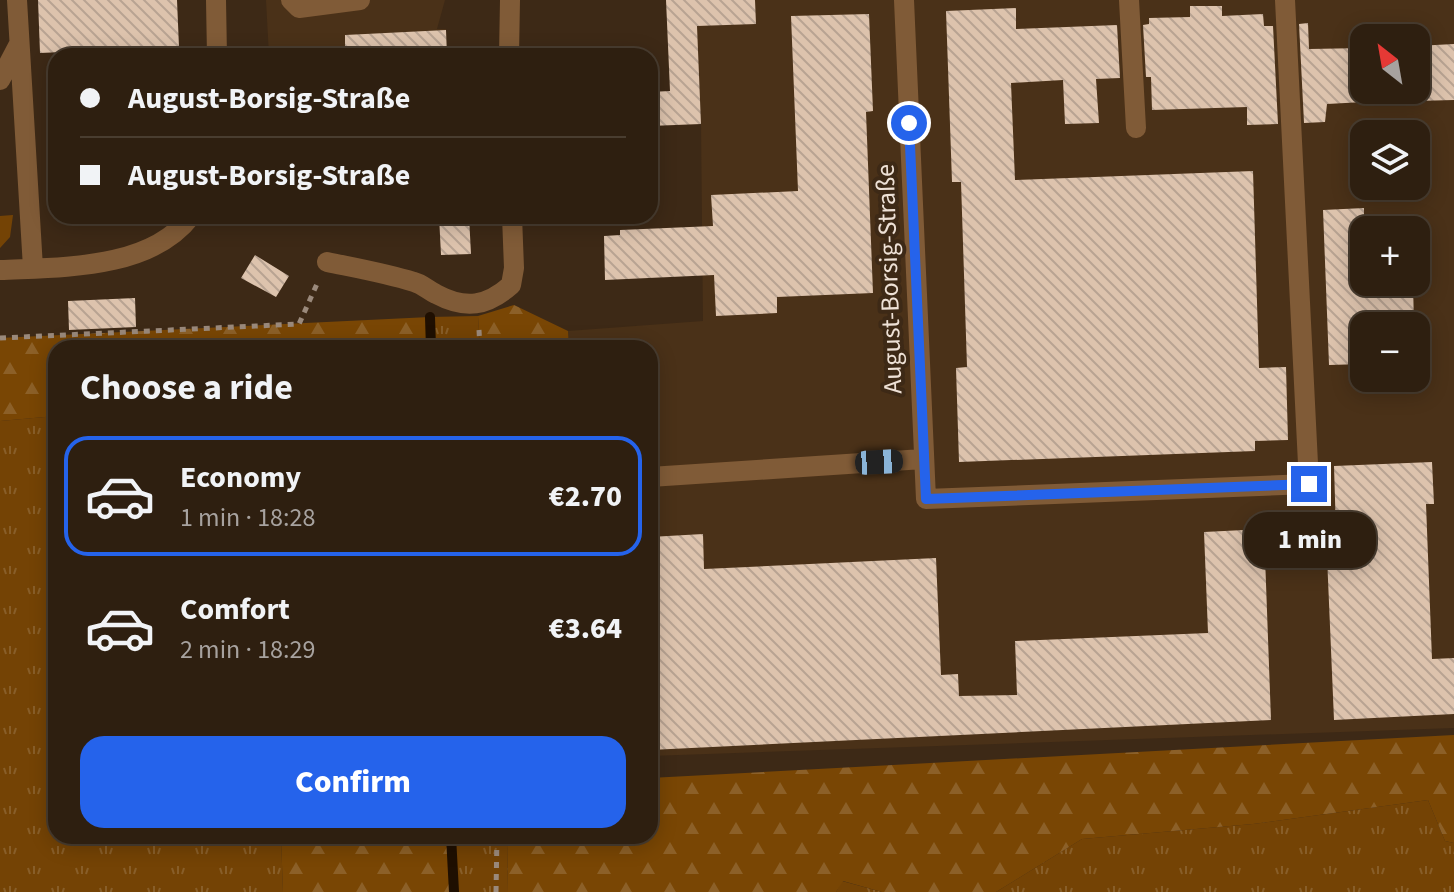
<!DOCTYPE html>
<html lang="en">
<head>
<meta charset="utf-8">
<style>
  :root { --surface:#2e1f10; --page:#3a2c1e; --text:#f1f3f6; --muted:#a7a29f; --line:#493d30; --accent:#2563eb }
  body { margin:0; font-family:"Source Sans 3",sans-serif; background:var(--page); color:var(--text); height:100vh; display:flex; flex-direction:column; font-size:30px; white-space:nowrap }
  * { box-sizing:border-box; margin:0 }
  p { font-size:26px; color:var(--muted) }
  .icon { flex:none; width:44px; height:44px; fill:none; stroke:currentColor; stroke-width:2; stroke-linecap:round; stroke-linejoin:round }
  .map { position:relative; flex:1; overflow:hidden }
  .sheet { position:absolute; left:48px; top:340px; width:610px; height:504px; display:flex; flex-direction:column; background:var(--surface); border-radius:24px; box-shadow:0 4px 20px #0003,0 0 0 2px var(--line) }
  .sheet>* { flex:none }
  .top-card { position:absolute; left:48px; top:48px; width:610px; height:176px; border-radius:24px; box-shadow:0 4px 20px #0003,0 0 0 2px var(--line); display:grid; align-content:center; height:176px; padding:0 32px; background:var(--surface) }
  .needle { width:52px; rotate:329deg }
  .fabs { position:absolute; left:1350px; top:24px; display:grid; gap:16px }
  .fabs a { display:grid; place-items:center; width:80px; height:80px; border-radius:16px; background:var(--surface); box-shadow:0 4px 20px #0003,0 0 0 2px var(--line); font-size:40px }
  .end { position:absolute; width:36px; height:36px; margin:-18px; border:10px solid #2563eb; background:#fff; box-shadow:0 0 0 4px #fff }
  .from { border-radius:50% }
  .bubble { position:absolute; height:56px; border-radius:24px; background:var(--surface); box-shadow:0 4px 20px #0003,0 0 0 2px var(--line); font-size:26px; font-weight:800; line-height:56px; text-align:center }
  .car { position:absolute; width:24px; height:48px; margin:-24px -12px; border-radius:10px; box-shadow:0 0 6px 2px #0007; background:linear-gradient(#222 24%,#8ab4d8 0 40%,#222 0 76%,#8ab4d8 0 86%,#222 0) }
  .top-card b { display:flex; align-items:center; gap:28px; height:76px; font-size:30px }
  .top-card b+b { border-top:2px solid var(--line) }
  .top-card i { width:20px; height:20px; background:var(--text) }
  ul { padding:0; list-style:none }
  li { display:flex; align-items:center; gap:24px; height:120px; margin:0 16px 12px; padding:0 16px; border:4px solid transparent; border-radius:24px }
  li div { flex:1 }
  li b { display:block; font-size:30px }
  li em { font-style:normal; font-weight:800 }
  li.active { border-color:var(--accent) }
  li>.icon { width:72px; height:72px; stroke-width:1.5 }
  h2 { padding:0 32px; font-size:36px; line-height:96px }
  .primary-button { display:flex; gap:16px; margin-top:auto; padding:16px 32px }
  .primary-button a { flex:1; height:92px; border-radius:24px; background:var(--accent); color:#fff; font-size:32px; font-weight:800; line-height:92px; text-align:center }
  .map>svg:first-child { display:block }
</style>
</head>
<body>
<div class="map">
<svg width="1454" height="892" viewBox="0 0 1454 892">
  <defs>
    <pattern id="grass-tufts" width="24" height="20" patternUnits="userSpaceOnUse" patternTransform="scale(2)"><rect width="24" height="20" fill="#744305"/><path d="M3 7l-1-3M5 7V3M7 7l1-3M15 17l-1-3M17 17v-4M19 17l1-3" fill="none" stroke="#885e29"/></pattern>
    <pattern id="forest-firs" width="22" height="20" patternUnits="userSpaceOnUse" patternTransform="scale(2)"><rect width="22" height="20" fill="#794604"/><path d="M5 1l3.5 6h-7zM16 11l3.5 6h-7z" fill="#8c6028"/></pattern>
    <pattern id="building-back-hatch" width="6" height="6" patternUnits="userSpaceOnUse" patternTransform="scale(2)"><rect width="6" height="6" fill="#ddc3ad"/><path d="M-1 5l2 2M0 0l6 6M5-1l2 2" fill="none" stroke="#b8a392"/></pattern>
  </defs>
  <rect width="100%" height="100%" fill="#3d2916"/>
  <!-- built -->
  <path fill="#4a3118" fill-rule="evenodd" d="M266,0h179l-8,29h9l1,27h-178z
    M695,0h759v728l-804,28v-408h-81l-1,-17 135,-10 -2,-197zM1364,38h52v52h-52zM1364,134h52v52h-52zM1364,230h52v52h-52zM1364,326h52v52h-52z"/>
  <!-- grass -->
  <path fill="url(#grass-tufts)" d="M13,215l-3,22 -10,11v-32z
    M478,316l2,32h-49l-1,-31z
    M56,416v420h225l2,56h-283v-471z
    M1428,800l17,41 9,2v49h-458l86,-53 171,-15z
    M451,836h56l1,56h-54z
    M842,881l40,11h-46z"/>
  <!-- forest -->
  <path fill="url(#forest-firs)" d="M514,305l54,26 1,17h-89l-2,-32z
    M430,317l1,31h-375v68l-56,5v-83z
    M1454,735v108l-9,-2 -17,-41 -175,24 -171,15 -86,53h-114l-39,-11 -7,11h-328l-1,-56h143v-58z
    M281,836h167l2,56h-167z"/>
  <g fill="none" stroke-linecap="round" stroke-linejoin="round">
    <!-- stream -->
    <path stroke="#1f0f01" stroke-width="10" d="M430,317l1,31
      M451,836l3,56"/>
  </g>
  <!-- building -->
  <path fill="url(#building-back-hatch)" d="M38,0h139l2,47 -139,6z
    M666,0h89l1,24 -59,2 4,98 -51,2v-34l20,-1z
    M1190,6h32v10l41,-2 1,12h9l5,98 -31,1v-18l-95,3 -1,-33h-5l-3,-52 6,-1v-6l41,-1z
    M1016,8v21l101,-4 3,53 -24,1 3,44 -34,1 -2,-44 -52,3 4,97 238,-9 6,197 27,-1 2,73 -33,1v10l-296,11 -3,-94 11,-1 -6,-185h-9l-6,-171z
    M869,14l4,97 -7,1 7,181 -96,4v16l-61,3 -2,-41 -109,5 -1,-44 16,-1v-5l93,-4 -2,-31 87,-4 -7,-175z
    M1308,23l1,26 55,-1v54l-37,2 -2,18 -21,1 -5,-99z
    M446,30l1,26h-102v-21z
    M1454,44v56l-38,1v-55z
    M1364,208v74h49l1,44h-50v38l-35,1 -6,-155z
    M439,216h30l2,38 -30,1z
    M255,255l34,21 -13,21 -35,-19z
    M135,298l1,29 -67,3 -1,-29z
    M1432,462l2,42h-8l6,155 22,-1v56l-120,6 -8,-187h10l-2,-67z
    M1264,529l7,191 -621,30v-213l53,-3 1,35 232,-11 5,117 17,-1 1,22 58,-1 -2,-54 193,-8 -4,-101z"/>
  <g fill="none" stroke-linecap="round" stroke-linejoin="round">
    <!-- path -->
    <path stroke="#9a897b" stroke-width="5" stroke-dasharray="6 6" stroke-linecap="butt" d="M479,330l1,18
      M0,338l299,-14 18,-40
      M496,892l1,-56"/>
    <!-- minor -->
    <path stroke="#805b37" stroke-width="20" d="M17,0l16,268
      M216,0l1,56
      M291,0l8,8 61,-8
      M904,0l22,499 383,-15 -24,-484
      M1129,0l7,128
      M509,56l1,-56
      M0,80l18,-34
      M327,262c29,6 58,11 87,20 8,2 14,8 22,12 30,16 51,12 75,-9l3,-17 -2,-52
      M0,270c61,-3 150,0 191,-54
      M650,477l273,-18"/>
  </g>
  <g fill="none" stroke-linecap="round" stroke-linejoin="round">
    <!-- route -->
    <path stroke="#2563eb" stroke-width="10" d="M909,123l17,376 383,-15"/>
  </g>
  <g text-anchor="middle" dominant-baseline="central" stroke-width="8" stroke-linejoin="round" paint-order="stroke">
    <!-- street labels -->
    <g font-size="26" fill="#eee1d6" stroke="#3d2916">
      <text transform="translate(889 279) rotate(-92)">August-Borsig-Straße</text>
    </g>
  </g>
</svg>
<div class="fabs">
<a><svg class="needle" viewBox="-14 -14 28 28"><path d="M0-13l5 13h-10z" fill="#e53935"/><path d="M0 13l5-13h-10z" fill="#a7a29f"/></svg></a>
<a><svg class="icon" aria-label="layers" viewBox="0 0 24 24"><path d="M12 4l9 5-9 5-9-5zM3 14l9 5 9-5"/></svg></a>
<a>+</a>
<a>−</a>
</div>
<i class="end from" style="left:909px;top:123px"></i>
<i class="end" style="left:1309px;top:484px"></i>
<div class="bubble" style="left:1244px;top:512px;width:132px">1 min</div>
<i class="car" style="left:879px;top:462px;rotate:87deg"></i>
<div class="top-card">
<b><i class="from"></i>August-Borsig-Straße</b>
<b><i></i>August-Borsig-Straße</b>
</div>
<section class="sheet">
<h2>Choose a ride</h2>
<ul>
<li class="active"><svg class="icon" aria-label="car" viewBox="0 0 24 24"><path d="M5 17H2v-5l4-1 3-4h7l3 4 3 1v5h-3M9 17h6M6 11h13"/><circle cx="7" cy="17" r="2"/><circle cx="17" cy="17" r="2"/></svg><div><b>Economy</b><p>1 min · 18:28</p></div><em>€2.70</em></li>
<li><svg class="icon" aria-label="car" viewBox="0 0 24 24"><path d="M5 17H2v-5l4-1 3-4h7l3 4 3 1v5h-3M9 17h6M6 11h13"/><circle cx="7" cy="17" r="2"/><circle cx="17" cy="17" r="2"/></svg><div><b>Comfort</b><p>2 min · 18:29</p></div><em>€3.64</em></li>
</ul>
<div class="primary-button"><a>Confirm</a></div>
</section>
</div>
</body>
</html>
